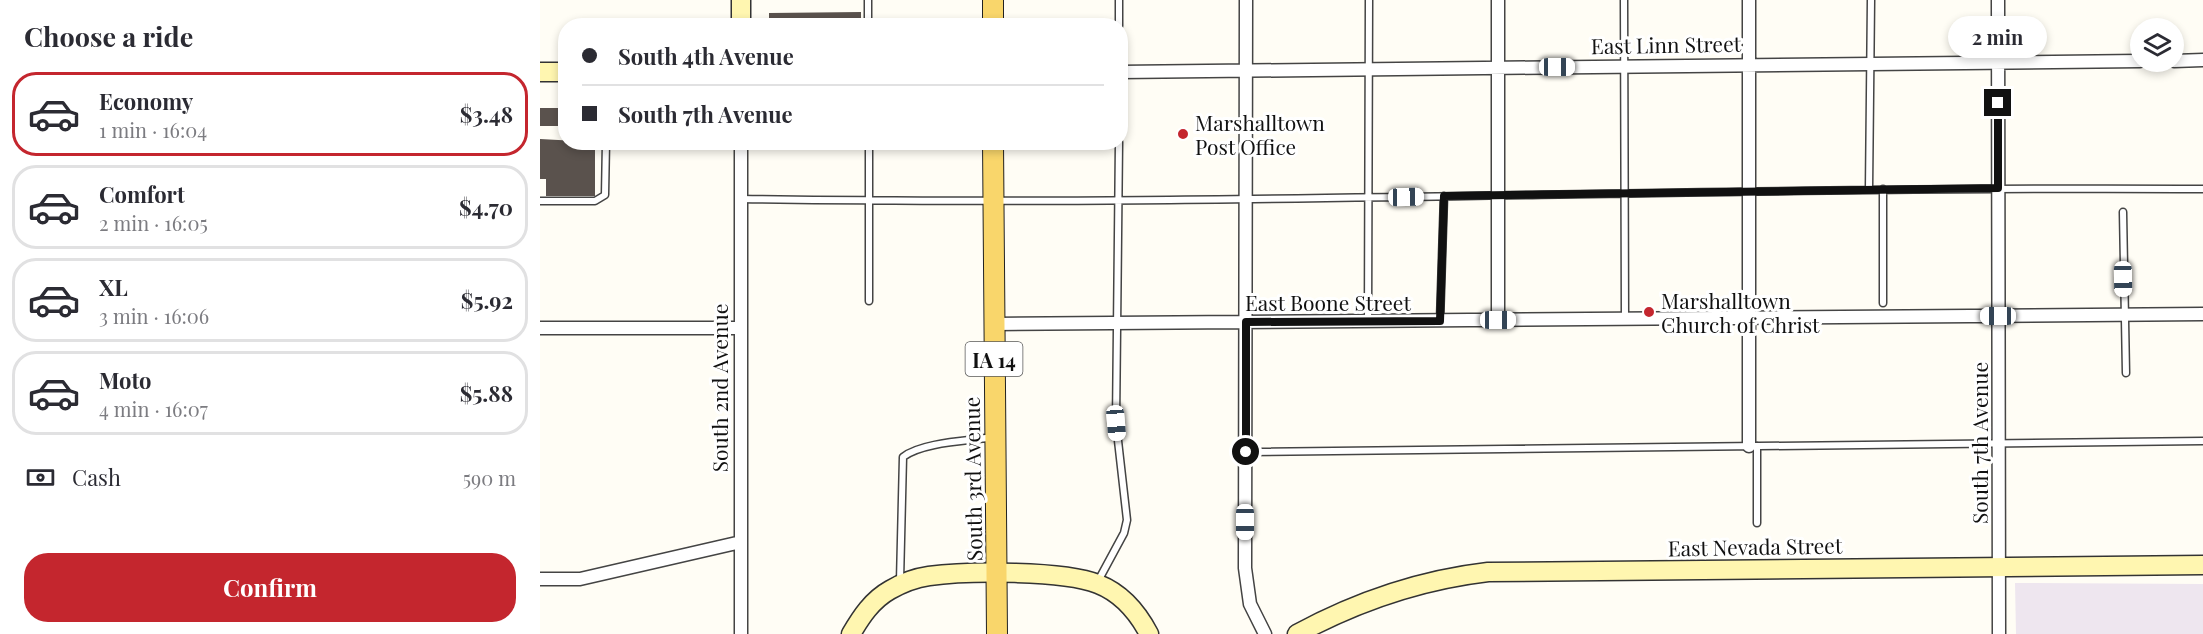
<!DOCTYPE html>
<html lang="en">
<head>
<meta charset="utf-8">
<style>
  :root { --surface:#fff; --page:#f2f2f3; --text:#2b2b33; --muted:#7c7c81; --line:#e1e1e2; --accent:#c4262e }
  body { margin:0; font-family:"Playfair Display",serif; background:var(--page); color:var(--text); height:100vh; display:flex; flex-direction:column; font-size:22px; white-space:nowrap }
  * { box-sizing:border-box; margin:0 }
  p { font-size:20px; color:var(--muted) }
  .icon { flex:none; width:33px; height:33px; fill:none; stroke:currentColor; stroke-width:2; stroke-linecap:round; stroke-linejoin:round }
  .map { position:relative; flex:1; overflow:hidden }
  .panel { display:flex; flex-direction:column; background:var(--surface); width:540px }
  .panel>* { flex:none }
  .guide { position:absolute; left:18px; top:18px; width:570px; height:132px; border-radius:24px; box-shadow:0 3px 9px #0003; display:grid; align-content:center; height:132px; padding:0 24px; background:var(--surface) }
  .controls { position:absolute; left:1590px; top:18px; display:grid; gap:12px }
  .controls a { display:grid; place-items:center; width:54px; height:54px; border-radius:50%; background:var(--surface); box-shadow:0 3px 9px #0003; font-size:30px }
  .end { position:absolute; width:27px; height:27px; margin:-14px; border:8px solid #111; background:#fff; box-shadow:0 0 0 3px #fff }
  .from { border-radius:50% }
  .bubble { position:absolute; height:42px; border-radius:21px; background:var(--surface); box-shadow:0 3px 9px #0003; font-size:20px; font-weight:700; line-height:42px; text-align:center }
  .car { position:absolute; width:18px; height:36px; margin:-18px -9px; border-radius:8px; box-shadow:0 0 4px 2px #0007; background:linear-gradient(#fff 24%,#345 0 40%,#fff 0 76%,#345 0 86%,#fff 0) }
  .guide b { display:flex; align-items:center; gap:21px; height:57px; font-size:22px }
  .guide b+b { border-top:2px solid var(--line) }
  .guide i { width:15px; height:15px; background:var(--text) }
  ul { padding:0; list-style:none }
  li { display:flex; align-items:center; gap:18px; height:84px; margin:0 12px 9px; padding:0 12px; border:3px solid var(--line); border-radius:24px }
  li div { flex:1 }
  li b { display:block; font-size:22px }
  li em { font-style:normal; font-weight:700 }
  li.current { border-color:var(--accent) }
  li>.icon { width:54px; height:54px; stroke-width:1.5 }
  h2 { padding:0 24px; font-size:27px; line-height:72px }
  .pay { display:flex; align-items:center; gap:15px; height:66px; padding:0 24px; font-size:22px }
  .pay p { margin-inline-start:auto }
  .button { display:flex; gap:12px; margin-top:auto; padding:12px 24px }
  .button a { flex:1; height:69px; border-radius:24px; background:var(--accent); color:#fff; font-size:24px; font-weight:700; line-height:69px; text-align:center }
  main { display:flex; flex:1; min-height:0 }
  .map>svg:first-child { display:block }
</style>
</head>
<body>
<main>
<section class="panel">
<h2>Choose a ride</h2>
<ul>
<li class="current"><svg class="icon" aria-label="car" viewBox="0 0 24 24"><path d="M5 17H2v-5l4-1 3-4h7l3 4 3 1v5h-3M9 17h6M6 11h13"/><circle cx="7" cy="17" r="2"/><circle cx="17" cy="17" r="2"/></svg><div><b>Economy</b><p>1 min · 16:04</p></div><em>$3.48</em></li>
<li><svg class="icon" aria-label="car" viewBox="0 0 24 24"><path d="M5 17H2v-5l4-1 3-4h7l3 4 3 1v5h-3M9 17h6M6 11h13"/><circle cx="7" cy="17" r="2"/><circle cx="17" cy="17" r="2"/></svg><div><b>Comfort</b><p>2 min · 16:05</p></div><em>$4.70</em></li>
<li><svg class="icon" aria-label="car" viewBox="0 0 24 24"><path d="M5 17H2v-5l4-1 3-4h7l3 4 3 1v5h-3M9 17h6M6 11h13"/><circle cx="7" cy="17" r="2"/><circle cx="17" cy="17" r="2"/></svg><div><b>XL</b><p>3 min · 16:06</p></div><em>$5.92</em></li>
<li><svg class="icon" aria-label="car" viewBox="0 0 24 24"><path d="M5 17H2v-5l4-1 3-4h7l3 4 3 1v5h-3M9 17h6M6 11h13"/><circle cx="7" cy="17" r="2"/><circle cx="17" cy="17" r="2"/></svg><div><b>Moto</b><p>4 min · 16:07</p></div><em>$5.88</em></li>
</ul>
<div class="pay"><svg class="icon" aria-label="cash" viewBox="0 0 24 24"><path d="M3 7h18v10H3z"/><circle cx="12" cy="12" r="2"/></svg>Cash<p>590 m</p></div>
<div class="button"><a>Confirm</a></div>
</section>
<div class="map">
<svg width="1663" height="634" viewBox="0 0 1663 634">
  <rect width="100%" height="100%" fill="#fffdf5"/>
  <!-- industrial -->
  <path fill="#eee6ef" d="M1475,583l188,1v50h-187z"/>
  <!-- building -->
  <path fill="#5a524d" d="M321,12v14h-92v-13z
    M0,108h21v18h-21z
    M0,139l55,3v54h-49v-17h-6z"/>
  <g fill="none" stroke-linecap="round" stroke-linejoin="round">
    <!-- lane casing -->
    <g stroke="#444" stroke-width="9">
      <path id="lane" d="M328,0v26
        M1084,0l1,319
        M579,26v-26
        M1329,189l2,-189
        M1343,189v114
        M201,199c487,8 975,-13 1462,-10
        M0,201h55l10,-6 1,-53
        M1583,212l3,161
        M329,301v-159
        M828,320l1,-320
        M900,321l4,-125
        M1217,446v77
        M706,452l957,-11
        M360,581l3,-124c19,-15 66,-16 91,-20
        M557,583l27,-50 3,-13 -11,-97 3,-281"/>
    </g>
    <!-- street casing -->
    <g stroke="#444" stroke-width="15">
      <path id="street" d="M706,0l-1,568 5,36 15,30
        M958,0v320
        M1458,0l1,634
        M1634,61l29,-1
        M580,72l1020,-11
        M201,142v492
        M454,324l1209,-10
        M0,328h201
        M1209,446v-446
        M0,579h40l161,-37"/>
    </g>
    <!-- secondary casing -->
    <g stroke="#333" stroke-width="21">
      <path id="secondary" d="M201,0v26
        M0,72h26
        M311,634c10,-17 21,-34 39,-44 12,-7 25,-12 39,-14 37,-5 135,-6 169,8 23,9 40,29 51,50
        M757,634c61,-33 122,-54 191,-62l715,-7"/>
    </g>
    <!-- primary casing -->
    <g stroke="#222" stroke-width="22">
      <path id="primary" d="M453,0v26
        M453,142l4,492"/>
    </g>
    <!-- lane -->
    <use href="#lane" stroke="#fff" stroke-width="6"/>
    <!-- street -->
    <use href="#street" stroke="#fff" stroke-width="12"/>
    <!-- secondary -->
    <use href="#secondary" stroke="#fff6b0" stroke-width="18"/>
    <!-- primary -->
    <use href="#primary" stroke="#f9d66b" stroke-width="20"/>
  </g>
  <g fill="none" stroke-linecap="round" stroke-linejoin="round">
    <!-- route -->
    <path stroke="#111" stroke-width="8" d="M706,452v-130l194,-1 4,-125 554,-8v-85"/>
  </g>
  <!-- markers -->
  <g fill="#c4262e" stroke="#fff" stroke-width="2">
    <circle cx="643" cy="134" r="6"/>
    <circle cx="1109" cy="312" r="6"/>
  </g>
  <g text-anchor="middle" dominant-baseline="central" stroke-width="6" stroke-linejoin="round" paint-order="stroke">
    <!-- shield labels -->
    <rect fill="#fff" stroke="#585858" stroke-width="1.5" x="425.5" y="342" width="57" height="34" rx="4.5"/>
    <g font-size="20" font-weight="bold" fill="#111">
      <text x="454" y="359">IA 14</text>
    </g>
    <!-- street labels -->
    <g font-size="21" fill="#111" stroke="#fff">
      <text transform="translate(1126 44) rotate(-1)">East Linn Street</text>
      <text x="788" y="302">East Boone Street</text>
      <text transform="translate(179 388) rotate(-90)">South 2nd Avenue</text>
      <text transform="translate(1439 443) rotate(-90)">South 7th Avenue</text>
      <text transform="translate(432 479) rotate(-91)">South 3rd Avenue</text>
      <text transform="translate(1215 546) rotate(-1)">East Nevada Street</text>
    </g>
    <!-- poi labels -->
    <g font-size="21" fill="#111" stroke="#fff" text-anchor="start">
      <text x="655" y="122">Marshalltown<tspan x="655" dy="24">Post Office</tspan></text>
      <text x="1121" y="300">Marshalltown<tspan x="1121" dy="24">Church of Christ</tspan></text>
    </g>
  </g>
</svg>
<div class="controls">
<a><svg class="icon" aria-label="layers" viewBox="0 0 24 24"><path d="M12 4l9 5-9 5-9-5zM3 14l9 5 9-5"/></svg></a>
</div>
<i class="end from" style="left:706px;top:452px"></i>
<i class="end" style="left:1458px;top:103px"></i>
<div class="bubble" style="left:1408px;top:16px;width:99px">2 min</div>
<i class="car" style="left:1017px;top:67px;rotate:90deg"></i>
<i class="car" style="left:866px;top:197px;rotate:89deg"></i>
<i class="car" style="left:1583px;top:279px;rotate:179deg"></i>
<i class="car" style="left:1458px;top:316px;rotate:270deg"></i>
<i class="car" style="left:958px;top:320px;rotate:90deg"></i>
<i class="car" style="left:576px;top:423px;rotate:175deg"></i>
<i class="car" style="left:705px;top:522px;rotate:180deg"></i>
<div class="guide">
<b><i class="from"></i>South 4th Avenue</b>
<b><i></i>South 7th Avenue</b>
</div>
</div>
</main>
</body>
</html>
